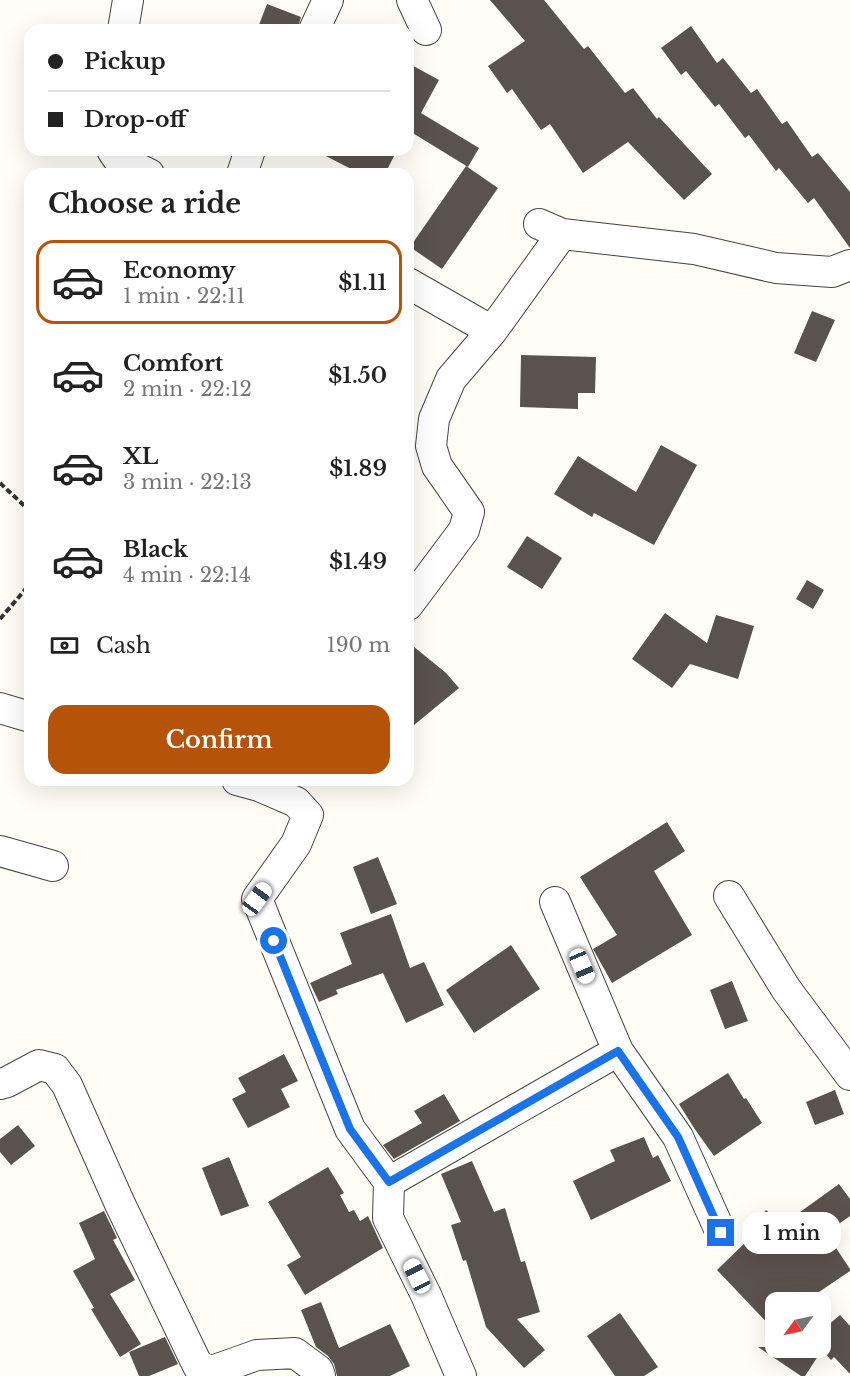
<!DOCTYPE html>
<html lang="en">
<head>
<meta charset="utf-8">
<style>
  :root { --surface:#fff; --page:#f2f2f2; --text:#222; --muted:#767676; --line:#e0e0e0; --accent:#b45309 }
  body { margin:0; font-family:"Libre Baskerville",serif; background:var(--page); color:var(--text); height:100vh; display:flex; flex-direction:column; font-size:22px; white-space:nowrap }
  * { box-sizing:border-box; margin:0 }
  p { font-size:20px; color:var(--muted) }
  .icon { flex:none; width:33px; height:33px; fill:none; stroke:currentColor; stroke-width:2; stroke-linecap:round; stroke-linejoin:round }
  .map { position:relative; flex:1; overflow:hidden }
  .drawer { position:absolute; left:24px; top:168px; width:390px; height:618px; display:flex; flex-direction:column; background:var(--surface); border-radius:18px; box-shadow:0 6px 24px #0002 }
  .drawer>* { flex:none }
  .guide { position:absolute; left:24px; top:24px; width:390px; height:132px; border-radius:18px; box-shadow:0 6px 24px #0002; display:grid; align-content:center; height:132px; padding:0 24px; background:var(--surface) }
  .needle { width:39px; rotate:237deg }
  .controls { position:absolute; left:765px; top:1292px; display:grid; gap:12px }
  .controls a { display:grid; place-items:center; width:66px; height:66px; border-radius:12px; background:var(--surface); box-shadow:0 6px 24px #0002; font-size:30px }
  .end { position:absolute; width:27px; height:27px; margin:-14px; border:8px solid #1a73e8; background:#fff; box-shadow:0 0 0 3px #fff }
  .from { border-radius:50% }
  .bubble { position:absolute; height:42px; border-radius:18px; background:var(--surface); box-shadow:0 6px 24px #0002; font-size:20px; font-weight:600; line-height:42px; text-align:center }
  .car { position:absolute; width:18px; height:36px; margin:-18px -9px; border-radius:8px; box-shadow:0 0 4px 2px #0007; background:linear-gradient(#fff 24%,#345 0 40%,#fff 0 76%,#345 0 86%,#fff 0) }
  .guide b { display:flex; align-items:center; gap:21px; height:57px; font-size:22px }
  .guide b+b { border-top:2px solid var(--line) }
  .guide i { width:15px; height:15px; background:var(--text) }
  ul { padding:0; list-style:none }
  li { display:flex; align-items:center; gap:18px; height:84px; margin:0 12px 9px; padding:0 12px; border:3px solid transparent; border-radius:18px }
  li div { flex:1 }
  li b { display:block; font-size:22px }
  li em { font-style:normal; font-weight:600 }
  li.current { border-color:var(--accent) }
  li>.icon { width:54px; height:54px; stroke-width:1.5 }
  h2 { padding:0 24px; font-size:27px; line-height:72px }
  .pay { display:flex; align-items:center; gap:15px; height:66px; padding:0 24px; font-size:22px }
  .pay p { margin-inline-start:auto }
  .button { display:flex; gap:12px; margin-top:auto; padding:12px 24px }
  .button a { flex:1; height:69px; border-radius:18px; background:var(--accent); color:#fff; font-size:24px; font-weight:600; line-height:69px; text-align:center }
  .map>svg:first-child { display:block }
</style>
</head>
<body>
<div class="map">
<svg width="850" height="1376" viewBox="0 0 850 1376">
  <rect width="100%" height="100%" fill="#fffdf5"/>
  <!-- building -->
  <path fill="#5a524d" d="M490,0h54l40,49 4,-3 37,47 8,-5 24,31 2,-2 53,57 -28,26 -56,-58 -45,31 -33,-49 -9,6 -29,-41 -5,4 -19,-27 37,-25z
    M267,4l34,13 -4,13h-40z
    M691,26l26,37 6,-5 28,35 6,-4 25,35 5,-3 25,36 6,-4 32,39v56l-36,-50 -6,5 -29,-35 -3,3 -27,-36 -4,3 -26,-34 -4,3 -29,-36 -5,4 -20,-27z
    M408,63l31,17 -18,33 58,35 -11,19 -57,-35 -3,6z
    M314,150h83l-12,24h-24z
    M466,166l32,22 -56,81 -32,-22z
    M812,311l23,9 -19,42 -22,-9z
    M521,355l75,2 -1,36h-17v16l-58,-2z
    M661,445l36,20 -43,80 -60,-32 -2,4 -38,-23 24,-38 58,36z
    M527,536l35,22 -20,31 -35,-22z
    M807,580l17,10 -11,19 -17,-10z
    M665,613l42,30 9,-28 38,11 -16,53 -48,-15 -18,24 -40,-29z
    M408,642l38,31 13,15 -51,42z
    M667,822l18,29 -31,20 38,64 -80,48 -19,-34 24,-14 -37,-58z
    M378,857l19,47 -26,10 -18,-47z
    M391,914l19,54 14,-6 20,43 -38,18 -23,-50 -47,17 2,4 -19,8 -9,-19 42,-19 -12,-31z
    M511,945l29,44 -66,44 -28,-43z
    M732,981l16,40 -23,8 -15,-39z
    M284,1054l14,27 -17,8 9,18 -42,21 -16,-29 14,-7 -8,-14z
    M728,1073l16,26 2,-1 16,25 -48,33 -20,-28 -15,-24z
    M835,1090l9,24 -29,11 -9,-23z
    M444,1094l16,27 -66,38 -11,-14 39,-22 -8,-12z
    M18,1125l17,21 -24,19 -11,-13v-13z
    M644,1137l9,21 5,-3 13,26 -80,39 -18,-39 42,-20 -5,-11z
    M229,1157l20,49 -28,10 -19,-48z
    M472,1161l22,51 11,-4 16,54 4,-1 15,51 -23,7 28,31 -21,18 -38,-41 -20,-67 -3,1 -12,-36 10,-3 -20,-48z
    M328,1167l16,26 -4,2 9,17 5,-2 6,11 8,-5 15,32 -78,47 -18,-30 14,-8 -33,-55z
    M839,1184l11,15v17l-24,17 24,36v2l-31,21 9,10h-52v30l-59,-62 33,-32 -5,-5 21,-23 16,15z
    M104,1211l13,27 -4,2 22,40 -25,14 31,50 -21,13 -29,-48 3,-1 -21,-37 22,-12 -16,-36z
    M321,1302l18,46 51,-24 20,42 -20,10h-53l-3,-12 -6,-8 -12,-9 -15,-37z
    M620,1313l38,54 -14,9h-29l-28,-40z
    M840,1315l10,11v48l-16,-17 -3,3 -9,-10 -17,26h-4l-43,-29h62v-15z
    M165,1337l13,27 -29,12h-10l-10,-24z"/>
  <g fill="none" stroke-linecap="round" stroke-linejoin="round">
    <!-- street casing -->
    <g stroke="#444" stroke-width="32">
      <path id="street" d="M412,0l14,30
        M123,30l5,-30
        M314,30l14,-30
        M112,150l6,9 31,15
        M242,174l8,-24
        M539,224l23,10 132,15 82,19 56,4 18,-7
        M408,283l84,48
        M408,605l56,-75 5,-18 -32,-46 -6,-20 3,-27 17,-40 41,-48 70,-97
        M0,708l30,9
        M237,780l22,6 37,16 12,13 -12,29 -39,55 93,230 39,53 -1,36 38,77 35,81
        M0,851l53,15
        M729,896l57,93 64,86
        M618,1051l60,86 43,96
        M0,1084l7,-2 32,-17 16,4 12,16 53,119 78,162 14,5 45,-16 38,-2 23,17 2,6
        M389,1182l229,-131 -63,-149"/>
    </g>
    <!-- path -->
    <path stroke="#333" stroke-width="4" stroke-dasharray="6 3" stroke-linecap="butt" d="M0,483l30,28
      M0,619l30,-35"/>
    <!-- street -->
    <use href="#street" stroke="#fff" stroke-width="30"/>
  </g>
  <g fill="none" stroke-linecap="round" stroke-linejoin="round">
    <!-- route -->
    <path stroke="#1a73e8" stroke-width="8" d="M274,941l76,188 39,53 229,-131 60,86 43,96"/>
  </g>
</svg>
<div class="controls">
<a><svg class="needle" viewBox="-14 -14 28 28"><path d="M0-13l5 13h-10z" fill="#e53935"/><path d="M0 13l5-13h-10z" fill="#767676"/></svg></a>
</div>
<i class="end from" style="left:274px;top:941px"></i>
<i class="end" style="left:721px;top:1233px"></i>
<div class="bubble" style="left:742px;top:1212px;width:99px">1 min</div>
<i class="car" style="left:257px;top:899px;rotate:36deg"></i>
<i class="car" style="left:582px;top:966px;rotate:157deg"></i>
<i class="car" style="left:417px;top:1276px;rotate:333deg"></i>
<div class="guide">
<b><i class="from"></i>Pickup</b>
<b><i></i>Drop-off</b>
</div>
<section class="drawer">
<h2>Choose a ride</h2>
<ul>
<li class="current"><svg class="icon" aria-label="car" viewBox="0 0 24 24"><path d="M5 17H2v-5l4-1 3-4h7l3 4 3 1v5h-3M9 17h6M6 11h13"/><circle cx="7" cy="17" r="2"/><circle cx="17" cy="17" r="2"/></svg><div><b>Economy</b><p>1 min · 22:11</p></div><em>$1.11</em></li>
<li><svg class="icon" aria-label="car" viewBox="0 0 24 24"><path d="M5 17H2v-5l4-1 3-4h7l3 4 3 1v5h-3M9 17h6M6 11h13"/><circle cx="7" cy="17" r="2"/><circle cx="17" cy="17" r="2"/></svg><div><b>Comfort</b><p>2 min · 22:12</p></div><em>$1.50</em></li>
<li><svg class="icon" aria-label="car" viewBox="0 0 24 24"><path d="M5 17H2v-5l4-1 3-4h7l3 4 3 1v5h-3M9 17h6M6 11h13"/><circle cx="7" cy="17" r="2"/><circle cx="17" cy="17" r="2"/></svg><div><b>XL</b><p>3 min · 22:13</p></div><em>$1.89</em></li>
<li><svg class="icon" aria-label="car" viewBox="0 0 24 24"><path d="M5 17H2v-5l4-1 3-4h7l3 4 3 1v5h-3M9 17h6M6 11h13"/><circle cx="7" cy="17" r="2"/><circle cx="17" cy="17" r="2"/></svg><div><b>Black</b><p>4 min · 22:14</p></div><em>$1.49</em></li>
</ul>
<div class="pay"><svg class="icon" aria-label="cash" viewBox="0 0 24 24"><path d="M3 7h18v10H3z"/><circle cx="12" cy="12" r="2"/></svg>Cash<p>190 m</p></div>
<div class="button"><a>Confirm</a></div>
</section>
</div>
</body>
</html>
